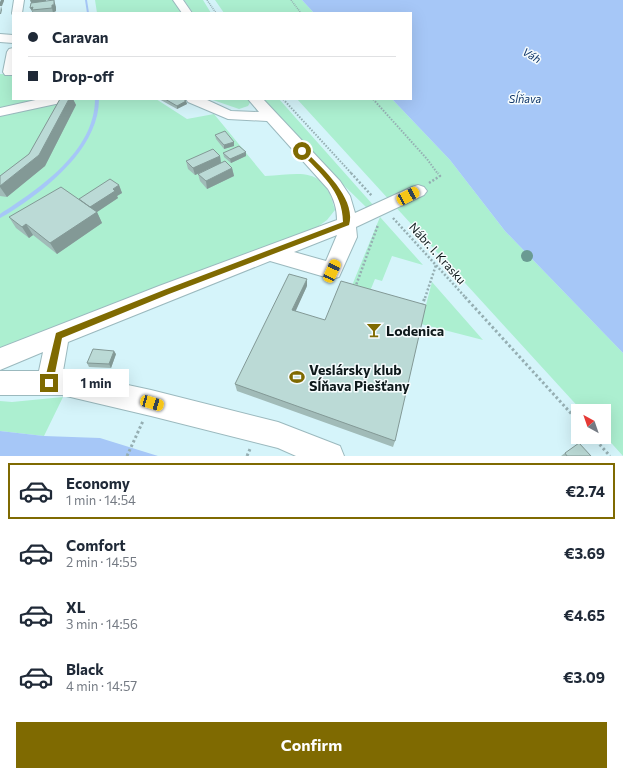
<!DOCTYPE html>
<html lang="en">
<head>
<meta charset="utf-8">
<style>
  :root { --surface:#fff; --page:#f6f6f7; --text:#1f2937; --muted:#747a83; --line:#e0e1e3; --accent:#7f6a01 }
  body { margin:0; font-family:Commissioner,sans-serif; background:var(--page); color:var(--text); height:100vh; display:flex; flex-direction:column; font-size:15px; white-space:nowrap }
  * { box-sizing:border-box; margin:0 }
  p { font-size:13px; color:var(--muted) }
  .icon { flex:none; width:22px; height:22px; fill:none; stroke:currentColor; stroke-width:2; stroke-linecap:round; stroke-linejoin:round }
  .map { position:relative; height:456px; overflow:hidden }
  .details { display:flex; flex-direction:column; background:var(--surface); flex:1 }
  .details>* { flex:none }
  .guide { position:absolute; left:12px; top:12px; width:400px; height:88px; border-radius:0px; box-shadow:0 4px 16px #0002; display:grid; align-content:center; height:88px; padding:0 16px; background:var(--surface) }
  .needle { width:26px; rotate:320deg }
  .buttons { position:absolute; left:571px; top:404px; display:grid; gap:8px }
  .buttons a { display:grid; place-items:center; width:40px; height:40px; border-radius:0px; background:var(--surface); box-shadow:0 4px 16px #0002; font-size:20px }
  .end { position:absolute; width:18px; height:18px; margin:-9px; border:5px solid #7f6a01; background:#fff; box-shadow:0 0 0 2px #fff }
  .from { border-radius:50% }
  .bubble { position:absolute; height:28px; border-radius:0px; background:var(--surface); box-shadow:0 4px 16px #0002; font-size:13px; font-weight:700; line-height:28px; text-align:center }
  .car { position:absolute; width:12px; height:24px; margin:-12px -6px; border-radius:5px; box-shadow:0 0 3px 1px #0007; background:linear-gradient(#f5c518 24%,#345 0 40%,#f5c518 0 76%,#345 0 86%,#f5c518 0) }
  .guide b { display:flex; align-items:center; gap:14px; height:38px; font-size:15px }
  .guide b+b { border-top:1px solid var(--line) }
  .guide i { width:10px; height:10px; background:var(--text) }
  ul { padding:7px 0 0; list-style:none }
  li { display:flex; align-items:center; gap:12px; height:56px; margin:0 8px 6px; padding:0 8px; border:2px solid transparent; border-radius:0px }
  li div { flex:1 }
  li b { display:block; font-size:15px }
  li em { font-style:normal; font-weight:700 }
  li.current { border-color:var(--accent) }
  li>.icon { width:36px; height:36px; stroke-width:1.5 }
  .cta { display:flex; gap:8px; margin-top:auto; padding:8px 16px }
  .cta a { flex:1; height:46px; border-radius:0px; background:var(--accent); color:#fff; font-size:16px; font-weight:700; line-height:46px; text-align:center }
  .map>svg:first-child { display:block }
</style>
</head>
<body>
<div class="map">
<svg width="623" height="456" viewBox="0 0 623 456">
  <rect width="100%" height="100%" fill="#d5f4fa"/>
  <!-- green -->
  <path fill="#acefd0" d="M95,0h79l9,13h-86z
    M184,0h19l8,13h-18z
    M215,0h87l12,13h-90z
    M13,72v27h143l31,20 27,-5 51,62c37,-2 59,-11 70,34l-8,10 -11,8 -316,123v-277h12z
    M210,99h40l1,2 -3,5 -9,3z
    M262,99h17l95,107 -6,3 -53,-52z
    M297,99h95l58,61 55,71 118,122v103l-19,-21v-24h-22z
    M380,217l43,48 -31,-9 -10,25 -7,-2 -7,17 -17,-8z
    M432,282l51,58 -62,-16z
    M63,397l-19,39 -44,-5v-30l12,1z"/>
  <!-- water -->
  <path fill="#a6c7f7" d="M302,0h321v353l-118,-122 -55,-71 -58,-61h19v-86h-97z
    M0,431l44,5 56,2 58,18h-158z"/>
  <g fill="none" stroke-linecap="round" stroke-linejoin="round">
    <!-- stream -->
    <path fill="#a6c7f7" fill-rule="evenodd" d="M85,0h2l2,13h-2z
      M95,99h4c0,44 -42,81 -75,104 -8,5 -16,11 -24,15v-4c39,-25 95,-63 95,-115z"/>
    <!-- minor casing -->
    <g stroke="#9bb9be" stroke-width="2">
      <path id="minor" d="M14,0h10l-2,13h-9v2l-1,-2z
        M173,0h10l9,13h-10z
        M0,34l13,1v8l-13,-1z
        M13,48v27h-8l-2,-3 4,-20 2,-3z
        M40,99h27l-2,3 -65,14v-8z
        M186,99h19l26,12 28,1 -11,-13h15l77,82 10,15 5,17 57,-26 6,-2 6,2 3,4 -3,4 -68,32 1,10 -18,40 -7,2 -62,-18 -202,81 -5,29 88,19 127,32 62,24 4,10h-48l-18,-8 -127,-32 -89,-21h-62v-24h39l4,-19 -43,18v-22l159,-62 178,-66c0,-11 -3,-21 -9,-31l-61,-68 -39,-2 -40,-17zM337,235l-11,26 -32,-9z"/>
    </g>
    <!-- path-far3 -->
    <path stroke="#95aeb2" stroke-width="1.5" stroke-dasharray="1 1" stroke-linecap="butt" d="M207,0l9,13
      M291,0l10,13"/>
    <!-- path-far2 -->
    <path stroke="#95aeb2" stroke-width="2" stroke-dasharray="1.5 1.5" stroke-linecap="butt" d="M283,99l69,75
      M373,99l54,60 11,15"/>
    <!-- path-far1 -->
    <path stroke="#95aeb2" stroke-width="2.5" stroke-dasharray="2 2" stroke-linecap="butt" d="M351,173l21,23
      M429,183l11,-7 -2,-3
      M393,218l73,80
      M355,288l23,-63
      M425,298l11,-33"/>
    <!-- path -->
    <path stroke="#95aeb2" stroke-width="3" stroke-dasharray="2.5 2.5" stroke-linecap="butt" d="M465,297l113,124
      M422,306l3,-9
      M593,437l17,19
      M127,456l16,-35
      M247,456l3,-7"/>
    <!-- minor -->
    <use href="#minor" fill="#fff" fill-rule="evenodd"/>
  </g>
  <!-- trees -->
  <circle fill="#6a9b92" cx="527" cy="256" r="6"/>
  <!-- wall -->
  <path fill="#a1bbb8" d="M30,0h16v1l10,6v4l-2,1v1h-21l-2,-10z
    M60,99h13l3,6 -31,61 -38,31 -7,-1v-20l29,-22z
    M159,99h24l3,2 1,3 -10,5z
    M215,135l19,7v4l-10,3 -8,-10z
    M223,153l23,3 -15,7 -7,-6z
    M220,156l1,7 11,5 2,8 -27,13 -7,-8 -2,-7 -3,1 -7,-6 -2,-8z
    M119,185l3,8 -5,3 1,2 -21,14 5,11 -45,31 -24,-19 -4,3 -13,-10 -7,-11 70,-18z
    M307,286l-12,25 100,130 -2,6 -156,-56 -2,-7z
    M116,354l-5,14 -22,-1 -2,-4z
    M565,453l26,3h-30z"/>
  <!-- shaded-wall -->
  <path fill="#839996" d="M1,0h3v1l-2,5h-2v-4z
    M30,0h16v2l-14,2z
    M54,0l2,7v4l-2,1v1h-1l-1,-5v-3z
    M1,6l1,4 -1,4h-1z
    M33,7l-1,3 2,3h-1l-3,-5z
    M69,99h4l3,6 -31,61 -38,31 -7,-10v-1l39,-31z
    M186,101l1,3 -10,5v-3z
    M234,142v4l-10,3v-4z
    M246,152v4l-15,7 -1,-4z
    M220,156l1,7 -26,12 -2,-7z
    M232,168l2,8 -27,13 -1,-8z
    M119,185l3,8 -5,3 1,2 -21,14 5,11 -45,31 -7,-11 40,-36z
    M26,224l7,11 -4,3 -7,-11z
    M307,279v7l-14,31 -1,-7z
    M114,351l2,3 -5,14 -2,-4z"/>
  <!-- building -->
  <path fill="#bbdad6" stroke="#839996" d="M54,0v5h-2v3l-20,2 1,-3 -3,1 1,-5z
    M60,99h9l-30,56 -39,31v-10l29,-22z
    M165,99h18l3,2 -9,5z
    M225,131l9,11 -10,3 -9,-10z
    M239,146l7,6 -16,7 -7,-6z
    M213,149l7,7 -27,12 -7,-7z
    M225,161l7,7 -26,13 -8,-7z
    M110,179l9,6 -6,4 2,2 -25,16 -11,-8z
    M61,187l36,25 -47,31 -24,-19 -4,3 -13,-10z
    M289,274l18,5 -15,31 33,10 16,-39 85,24 -31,136 -160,-57z
    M93,349l21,2 -5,13 -22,-1z
    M579,443l12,13h-24l-2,-3z"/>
  <!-- route -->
  <path fill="#7f6a01" d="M300,150h4c17,17 53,48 45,75l-180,69 -107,44 -9,45 -1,3 -3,1 -3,-1 -2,-3 12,-50 108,-43 179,-68c0,-31 -23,-49 -43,-70z"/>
  <!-- icons -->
  <defs>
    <g id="bar-bare" transform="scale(1.2)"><path d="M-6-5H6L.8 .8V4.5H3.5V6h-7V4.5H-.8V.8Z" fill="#7f6a01" stroke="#f6fcfd" stroke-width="2.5" paint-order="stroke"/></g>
    <g id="stadium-bare" transform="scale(1.2)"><path d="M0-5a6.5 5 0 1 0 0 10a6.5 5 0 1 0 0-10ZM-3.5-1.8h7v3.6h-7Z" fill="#7f6a01" stroke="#f6fcfd" stroke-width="2.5" paint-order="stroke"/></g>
  </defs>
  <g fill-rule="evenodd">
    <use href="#bar-bare" x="374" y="330"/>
    <use href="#stadium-bare" x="297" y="377"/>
  </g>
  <g text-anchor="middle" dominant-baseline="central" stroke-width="3" stroke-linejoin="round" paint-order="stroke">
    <!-- far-water labels -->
    <g font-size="11" font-style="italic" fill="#0e3569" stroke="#f6fcfd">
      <text transform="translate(532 55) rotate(31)">Váh</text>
      <text x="525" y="98">Sĺňava</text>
    </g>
    <!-- street labels -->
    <g font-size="12" fill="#0e191b" stroke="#f6fcfd">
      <text transform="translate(438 253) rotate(48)">Nábr. I. Krasku</text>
    </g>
    <!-- near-poi labels -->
    <g font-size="14" font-weight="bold" fill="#0e191b" stroke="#f6fcfd" text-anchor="start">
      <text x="386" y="330">Lodenica</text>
      <text x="309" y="369">Veslársky klub<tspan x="309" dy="16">Sĺňava Piešťany</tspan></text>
    </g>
  </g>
</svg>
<div class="buttons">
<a><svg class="needle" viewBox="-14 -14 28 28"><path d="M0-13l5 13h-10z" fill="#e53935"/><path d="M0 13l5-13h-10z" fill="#747a83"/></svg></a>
</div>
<i class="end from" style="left:302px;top:151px"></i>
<i class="end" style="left:49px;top:383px"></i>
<div class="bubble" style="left:63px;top:369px;width:66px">1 min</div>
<i class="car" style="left:408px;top:196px;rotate:62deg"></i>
<i class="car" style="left:332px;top:271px;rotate:25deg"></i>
<i class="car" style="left:152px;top:403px;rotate:106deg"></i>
<div class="guide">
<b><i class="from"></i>Caravan</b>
<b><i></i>Drop-off</b>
</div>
</div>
<section class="details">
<ul>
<li class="current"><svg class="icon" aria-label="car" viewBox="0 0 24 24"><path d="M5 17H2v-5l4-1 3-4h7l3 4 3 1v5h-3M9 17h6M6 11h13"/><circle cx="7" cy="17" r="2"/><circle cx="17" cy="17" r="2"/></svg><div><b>Economy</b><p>1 min · 14:54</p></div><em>€2.74</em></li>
<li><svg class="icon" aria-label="car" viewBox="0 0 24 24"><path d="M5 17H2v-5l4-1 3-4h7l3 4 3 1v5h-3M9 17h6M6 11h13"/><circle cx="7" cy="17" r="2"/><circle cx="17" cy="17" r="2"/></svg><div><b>Comfort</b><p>2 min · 14:55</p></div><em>€3.69</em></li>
<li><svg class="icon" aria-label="car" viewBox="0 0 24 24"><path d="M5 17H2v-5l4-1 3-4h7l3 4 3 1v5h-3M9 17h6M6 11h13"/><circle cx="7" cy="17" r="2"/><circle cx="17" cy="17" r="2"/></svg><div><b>XL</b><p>3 min · 14:56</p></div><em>€4.65</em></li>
<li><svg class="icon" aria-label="car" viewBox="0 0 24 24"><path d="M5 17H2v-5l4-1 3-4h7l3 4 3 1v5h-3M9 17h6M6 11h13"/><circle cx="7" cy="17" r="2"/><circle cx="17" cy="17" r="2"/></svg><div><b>Black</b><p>4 min · 14:57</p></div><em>€3.09</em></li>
</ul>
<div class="cta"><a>Confirm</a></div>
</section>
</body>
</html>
